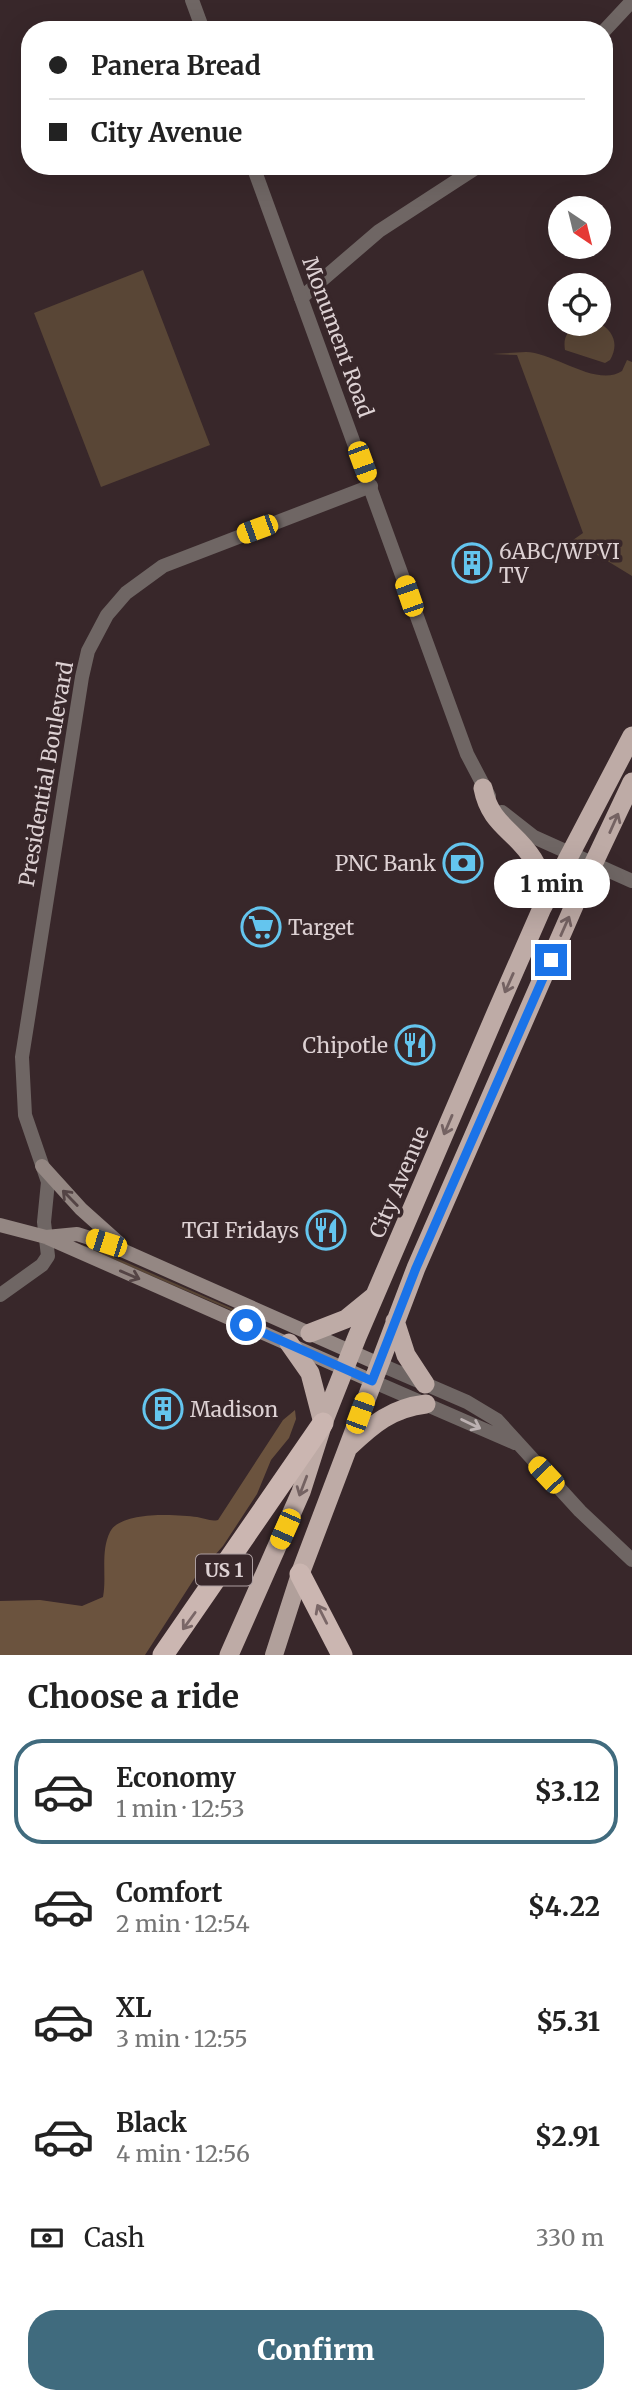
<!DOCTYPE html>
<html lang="en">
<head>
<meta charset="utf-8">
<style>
  :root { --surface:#fff; --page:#f6f6f6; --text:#222; --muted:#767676; --line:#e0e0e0; --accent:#406b7e }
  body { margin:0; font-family:Merriweather,serif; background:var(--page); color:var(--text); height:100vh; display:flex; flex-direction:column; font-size:26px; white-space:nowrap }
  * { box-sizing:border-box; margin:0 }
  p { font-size:23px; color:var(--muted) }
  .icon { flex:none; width:38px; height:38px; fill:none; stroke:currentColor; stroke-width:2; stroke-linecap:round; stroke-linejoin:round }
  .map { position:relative; height:1655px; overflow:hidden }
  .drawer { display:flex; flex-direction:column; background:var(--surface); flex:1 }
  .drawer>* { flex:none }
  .banner { position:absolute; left:21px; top:21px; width:592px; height:154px; border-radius:28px; box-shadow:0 7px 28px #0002; display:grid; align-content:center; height:154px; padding:0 28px; background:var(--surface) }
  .needle { width:46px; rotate:145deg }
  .fabs { position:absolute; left:548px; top:196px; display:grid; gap:14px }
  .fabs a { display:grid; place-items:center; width:63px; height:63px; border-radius:50%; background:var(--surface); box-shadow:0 7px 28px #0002; font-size:35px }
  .end { position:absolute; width:32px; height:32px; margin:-16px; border:9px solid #1a73e8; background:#fff; box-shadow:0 0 0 4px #fff }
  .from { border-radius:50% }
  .bubble { position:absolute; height:49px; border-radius:24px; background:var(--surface); box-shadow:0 7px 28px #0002; font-size:23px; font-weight:800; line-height:49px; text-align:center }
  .car { position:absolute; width:21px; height:42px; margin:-21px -10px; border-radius:9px; box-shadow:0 0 5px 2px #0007; background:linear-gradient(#f5c518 24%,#345 0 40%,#f5c518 0 76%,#345 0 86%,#f5c518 0) }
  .banner b { display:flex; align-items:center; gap:24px; height:66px; font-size:26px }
  .banner b+b { border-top:2px solid var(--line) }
  .banner i { width:18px; height:18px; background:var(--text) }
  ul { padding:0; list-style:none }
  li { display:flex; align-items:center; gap:21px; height:105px; margin:0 14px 10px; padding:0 14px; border:4px solid transparent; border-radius:28px }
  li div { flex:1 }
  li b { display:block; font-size:26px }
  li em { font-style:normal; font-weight:800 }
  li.selected { border-color:var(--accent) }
  li>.icon { width:63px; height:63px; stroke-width:1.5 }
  h2 { padding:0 28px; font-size:32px; line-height:84px }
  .pay { display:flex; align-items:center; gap:18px; height:77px; padding:0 28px; font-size:26px }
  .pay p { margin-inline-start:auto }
  .cta { display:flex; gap:14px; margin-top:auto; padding:14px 28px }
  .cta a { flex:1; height:80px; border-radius:28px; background:var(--accent); color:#fff; font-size:28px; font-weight:800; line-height:80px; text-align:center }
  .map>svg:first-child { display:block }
</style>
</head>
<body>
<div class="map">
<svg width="632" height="1655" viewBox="0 0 632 1655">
  <rect width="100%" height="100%" fill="#38272a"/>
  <!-- green -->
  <path fill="#594636" d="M143,270l67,175 -109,42 -67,-174z
    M599,323c15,8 20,22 11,37l-5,3 -40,-13c-4,-24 17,-25 34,-27z
    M526,352c27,0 71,36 96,19l5,-11 5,2v214l-59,-36 10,-7 -66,-178 -25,-1z
    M78,1244l20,6 140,61 2,3z"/>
  <!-- forest -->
  <path fill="#6b533e" d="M295,1410l1,9 -7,19 -18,22 -14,34 -34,52 -27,30 -51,79h-145v-54l40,-1 42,6 21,-9c4,-20 -3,-45 7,-65 10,-21 66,-18 87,-15 7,1 14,5 21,3l65,-100z"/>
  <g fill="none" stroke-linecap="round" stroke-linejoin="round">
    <!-- minor -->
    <path stroke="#6f6664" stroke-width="14" d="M604,31l28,-30
      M301,298l78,-67 100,-65
      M594,864l38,17
      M0,1295l42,-30 6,-9 -4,-34 4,-40 -23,-67 -3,-58 60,-380 6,-26 19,-36 19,-22 37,-27 208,-80"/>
    <!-- tertiary -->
    <path stroke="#6f6664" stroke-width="14" d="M192,0l11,30
      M253,166l214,588 22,42
      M502,812l32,25 60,27
      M379,1364l88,38 30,18 83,91 52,49
      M372,1381l143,62"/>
    <!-- secondary -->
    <path stroke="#948783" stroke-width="14" d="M42,1166l39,43 38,34
      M0,1225l46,12 326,144
      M46,1237l31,-3 29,9 273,121"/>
    <!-- primary -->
    <path stroke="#b1a09b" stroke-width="18" d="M274,1655l26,-81"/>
    <!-- trunk -->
    <path stroke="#beaba6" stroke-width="19" d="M483,788c7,37 32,42 50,71 9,14 8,32 9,48
      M395,1321l11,34 19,29
      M310,1333l36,-14 27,-22
      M289,1343l21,30 13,50
      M349,1447c24,-23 43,-39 77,-43
      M300,1574l116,-306 164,-376 52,-110
      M229,1655l72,-163 22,-69 34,-86 139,-324 46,-105 90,-172"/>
    <!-- motorway -->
    <path stroke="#cbb6b1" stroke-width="21" d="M300,1574l42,81
      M163,1655l160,-232"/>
  </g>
  <!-- one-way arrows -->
  <defs><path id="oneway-shaft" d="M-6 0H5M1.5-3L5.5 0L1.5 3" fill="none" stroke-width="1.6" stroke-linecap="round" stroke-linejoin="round" transform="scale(1.75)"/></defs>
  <g stroke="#746262">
    <use href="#oneway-shaft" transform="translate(614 823) rotate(-66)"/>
    <use href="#oneway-shaft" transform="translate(565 926) rotate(-66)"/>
    <use href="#oneway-shaft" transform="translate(509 983) rotate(114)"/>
    <use href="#oneway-shaft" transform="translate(448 1125) rotate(113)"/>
    <use href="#oneway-shaft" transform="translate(303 1486) rotate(111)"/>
  </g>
  <g stroke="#544445">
    <use href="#oneway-shaft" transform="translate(70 1198) rotate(-134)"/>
    <use href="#oneway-shaft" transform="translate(130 1275) rotate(23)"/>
  </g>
  <use stroke="#bcb1b2" href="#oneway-shaft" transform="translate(471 1424) rotate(26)"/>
  <g stroke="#7a6767">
    <use href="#oneway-shaft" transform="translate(322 1614) rotate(-117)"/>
    <use href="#oneway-shaft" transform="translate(189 1621) rotate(126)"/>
  </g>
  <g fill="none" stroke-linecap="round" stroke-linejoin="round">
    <!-- route -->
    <path stroke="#1a73e8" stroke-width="9" d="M246,1325l126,56 44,-113 135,-308"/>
  </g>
  <!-- icons -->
  <defs>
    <g id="building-ring" transform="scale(2.0125)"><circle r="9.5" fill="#38272a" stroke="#64c5ee" stroke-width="1.5"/><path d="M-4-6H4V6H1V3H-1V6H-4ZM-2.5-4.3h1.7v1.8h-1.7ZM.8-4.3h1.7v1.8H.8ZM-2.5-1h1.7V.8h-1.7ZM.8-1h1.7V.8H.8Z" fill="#64c5ee"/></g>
    <g id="bank-ring" transform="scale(2.0125)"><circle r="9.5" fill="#38272a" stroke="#64c5ee" stroke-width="1.5"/><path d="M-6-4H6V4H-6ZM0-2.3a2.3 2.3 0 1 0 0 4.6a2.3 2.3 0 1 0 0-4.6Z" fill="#64c5ee"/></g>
    <g id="supermarket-ring" transform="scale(2.0125)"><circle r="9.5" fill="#38272a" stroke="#64c5ee" stroke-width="1.5"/><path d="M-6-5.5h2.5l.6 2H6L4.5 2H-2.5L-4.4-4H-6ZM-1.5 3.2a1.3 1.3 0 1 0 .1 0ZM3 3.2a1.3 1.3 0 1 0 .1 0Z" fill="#64c5ee"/></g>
    <g id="restaurant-ring" transform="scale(2.0125)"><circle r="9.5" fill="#38272a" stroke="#64c5ee" stroke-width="1.5"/><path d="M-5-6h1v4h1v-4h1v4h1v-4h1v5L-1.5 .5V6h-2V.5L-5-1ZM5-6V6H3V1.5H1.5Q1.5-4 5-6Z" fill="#64c5ee"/></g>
  </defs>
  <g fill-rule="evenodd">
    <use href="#building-ring" x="472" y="563"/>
    <use href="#bank-ring" x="463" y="863"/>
    <use href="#supermarket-ring" x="261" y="927"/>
    <use href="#restaurant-ring" x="415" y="1045"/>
    <use href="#restaurant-ring" x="326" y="1230"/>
    <use href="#building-ring" x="163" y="1409"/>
  </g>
  <g text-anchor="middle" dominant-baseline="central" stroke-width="7" stroke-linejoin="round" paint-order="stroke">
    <!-- shield labels -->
    <rect fill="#38272a" stroke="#ac9ea0" stroke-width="2" x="196" y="1554.5" width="56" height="31" rx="5"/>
    <g font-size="19" font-weight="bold" fill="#ddd1d3">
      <text x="224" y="1570">US 1</text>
    </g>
    <!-- street labels -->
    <g font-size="21" fill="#ddd1d3" stroke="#38272a">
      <text transform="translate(338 337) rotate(70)">Monument Road</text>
      <text transform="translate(46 774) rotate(-80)">Presidential Boulevard</text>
      <text transform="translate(399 1182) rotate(-67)">City Avenue</text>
    </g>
    <!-- poi labels -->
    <g font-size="21" fill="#ddd1d3" stroke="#38272a" text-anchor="start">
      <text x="499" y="551">6ABC/WPVI<tspan x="499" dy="24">TV</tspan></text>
      <text x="436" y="863" text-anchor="end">PNC Bank</text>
      <text x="288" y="927">Target</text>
      <text x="388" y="1045" text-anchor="end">Chipotle</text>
      <text x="299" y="1230" text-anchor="end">TGI Fridays</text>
      <text x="190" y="1409">Madison</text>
    </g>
  </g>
</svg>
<div class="fabs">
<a><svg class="needle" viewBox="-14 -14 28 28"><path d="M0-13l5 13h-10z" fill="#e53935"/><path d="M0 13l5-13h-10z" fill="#767676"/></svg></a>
<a><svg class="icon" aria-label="locate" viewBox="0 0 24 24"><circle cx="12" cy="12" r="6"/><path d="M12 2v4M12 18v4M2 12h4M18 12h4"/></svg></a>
</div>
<i class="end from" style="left:246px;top:1325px"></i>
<i class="end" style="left:551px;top:960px"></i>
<div class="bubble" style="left:494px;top:859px;width:116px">1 min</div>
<i class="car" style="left:362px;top:462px;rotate:160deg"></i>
<i class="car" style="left:257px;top:529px;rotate:250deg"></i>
<i class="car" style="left:409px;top:596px;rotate:341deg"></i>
<i class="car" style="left:106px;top:1243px;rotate:288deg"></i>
<i class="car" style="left:360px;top:1413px;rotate:20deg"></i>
<i class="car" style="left:546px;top:1475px;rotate:317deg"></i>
<i class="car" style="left:285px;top:1529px;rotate:204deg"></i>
<div class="banner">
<b><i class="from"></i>Panera Bread</b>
<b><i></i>City Avenue</b>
</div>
</div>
<section class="drawer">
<h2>Choose a ride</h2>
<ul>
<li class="selected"><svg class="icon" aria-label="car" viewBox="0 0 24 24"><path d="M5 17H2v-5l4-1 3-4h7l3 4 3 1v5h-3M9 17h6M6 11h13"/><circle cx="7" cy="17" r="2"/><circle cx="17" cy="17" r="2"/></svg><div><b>Economy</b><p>1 min · 12:53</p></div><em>$3.12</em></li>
<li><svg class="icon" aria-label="car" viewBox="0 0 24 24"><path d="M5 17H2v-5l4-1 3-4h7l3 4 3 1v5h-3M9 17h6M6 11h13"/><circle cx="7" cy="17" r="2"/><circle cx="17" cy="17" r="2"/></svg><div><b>Comfort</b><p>2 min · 12:54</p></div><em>$4.22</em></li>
<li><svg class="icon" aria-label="car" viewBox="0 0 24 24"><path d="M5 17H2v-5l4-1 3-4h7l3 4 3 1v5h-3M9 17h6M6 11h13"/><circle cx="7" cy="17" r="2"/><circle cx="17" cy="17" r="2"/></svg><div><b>XL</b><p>3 min · 12:55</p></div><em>$5.31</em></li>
<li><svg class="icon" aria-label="car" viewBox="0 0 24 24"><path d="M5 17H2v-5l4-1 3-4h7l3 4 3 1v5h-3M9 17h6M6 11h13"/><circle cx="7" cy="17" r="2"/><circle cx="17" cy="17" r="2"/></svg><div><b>Black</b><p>4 min · 12:56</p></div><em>$2.91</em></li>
</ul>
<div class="pay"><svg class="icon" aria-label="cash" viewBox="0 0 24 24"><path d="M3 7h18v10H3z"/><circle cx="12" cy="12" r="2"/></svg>Cash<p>330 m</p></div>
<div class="cta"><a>Confirm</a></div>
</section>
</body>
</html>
